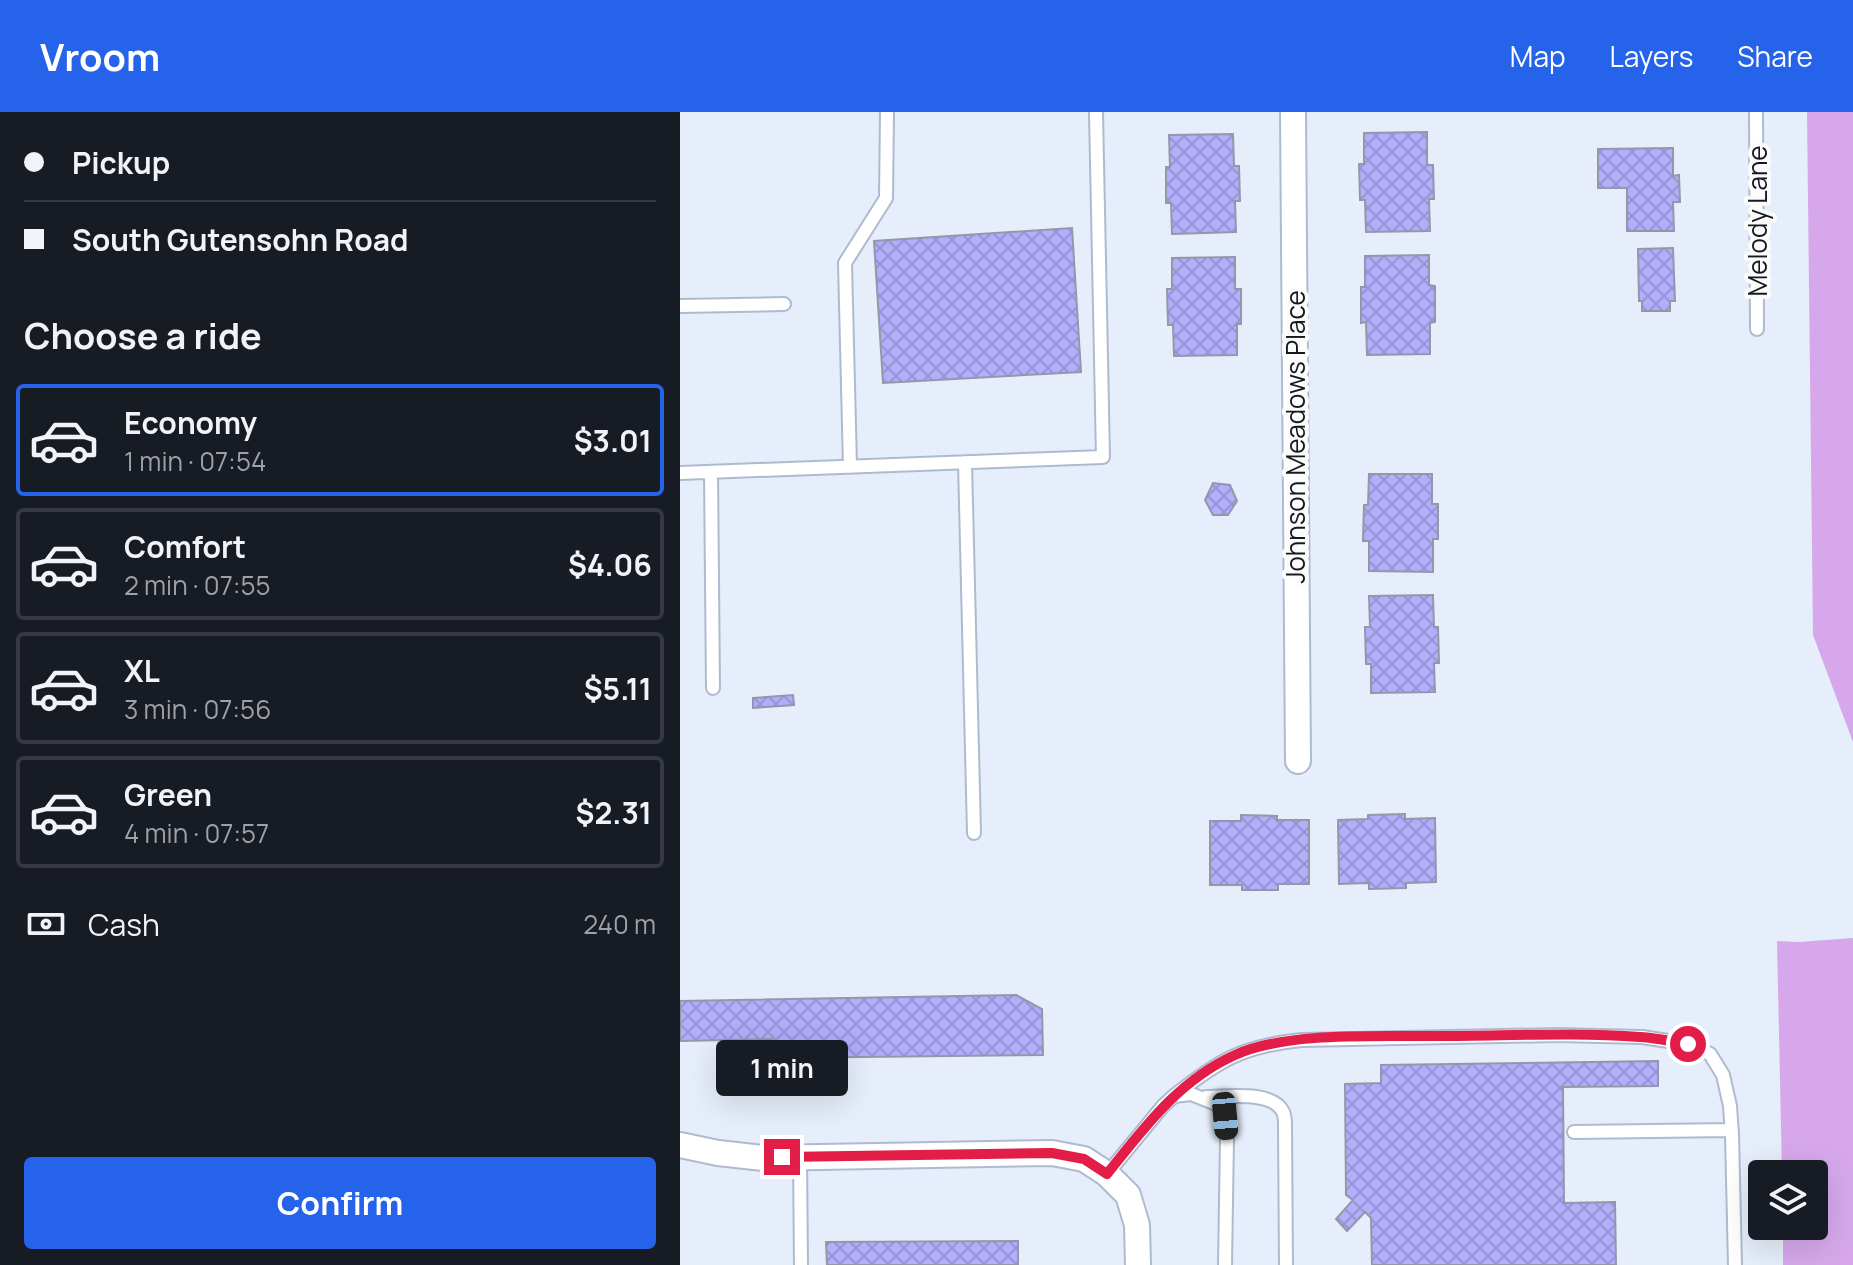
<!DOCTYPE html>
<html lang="en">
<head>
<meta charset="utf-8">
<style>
  :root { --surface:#171b24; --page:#242831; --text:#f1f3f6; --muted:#9ea1a6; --line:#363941; --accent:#2563eb }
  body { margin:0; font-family:Manrope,sans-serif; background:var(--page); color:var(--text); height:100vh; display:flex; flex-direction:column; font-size:30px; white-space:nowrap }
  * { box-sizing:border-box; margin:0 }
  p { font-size:26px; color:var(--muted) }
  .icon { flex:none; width:44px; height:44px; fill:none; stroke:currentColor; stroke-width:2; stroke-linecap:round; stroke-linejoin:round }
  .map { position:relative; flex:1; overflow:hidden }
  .panel { display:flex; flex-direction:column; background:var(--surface); width:680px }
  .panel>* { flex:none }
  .guide { display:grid; align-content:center; height:176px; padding:0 24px; background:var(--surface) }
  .fabs { position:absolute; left:1068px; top:1048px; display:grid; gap:16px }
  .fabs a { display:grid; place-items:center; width:80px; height:80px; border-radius:8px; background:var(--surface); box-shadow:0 8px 32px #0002; font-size:40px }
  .end { position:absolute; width:36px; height:36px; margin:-18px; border:10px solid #e11d48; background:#fff; box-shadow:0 0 0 4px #fff }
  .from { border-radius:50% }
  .bubble { position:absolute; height:56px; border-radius:8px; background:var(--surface); box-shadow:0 8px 32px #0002; font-size:26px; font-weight:700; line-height:56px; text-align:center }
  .car { position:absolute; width:24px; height:48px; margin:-24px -12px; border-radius:10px; box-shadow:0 0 6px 2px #0007; background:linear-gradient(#222 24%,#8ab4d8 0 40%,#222 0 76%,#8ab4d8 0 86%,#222 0) }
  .guide b { display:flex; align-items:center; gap:28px; height:76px; font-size:30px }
  .guide b+b { border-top:2px solid var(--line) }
  .guide i { width:20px; height:20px; background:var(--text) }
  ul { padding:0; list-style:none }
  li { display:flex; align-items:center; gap:24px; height:112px; margin:0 16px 12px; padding:0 8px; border:4px solid var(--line); border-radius:8px }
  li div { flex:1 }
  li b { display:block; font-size:30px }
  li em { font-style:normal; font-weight:700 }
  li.active { border-color:var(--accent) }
  li>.icon { width:72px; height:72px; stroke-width:1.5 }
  h2 { padding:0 24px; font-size:36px; line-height:96px }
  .pay { display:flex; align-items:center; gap:20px; height:88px; padding:0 24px; font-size:30px }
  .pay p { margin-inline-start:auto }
  .action { display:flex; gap:16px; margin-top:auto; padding:16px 24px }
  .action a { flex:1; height:92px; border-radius:8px; background:var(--accent); color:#fff; font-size:32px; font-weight:700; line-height:92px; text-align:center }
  header { display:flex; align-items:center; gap:48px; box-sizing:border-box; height:112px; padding:0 40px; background:var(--accent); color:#fff }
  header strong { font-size:38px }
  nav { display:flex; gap:44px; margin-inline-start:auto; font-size:28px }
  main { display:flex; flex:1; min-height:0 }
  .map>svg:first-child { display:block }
</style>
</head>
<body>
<header>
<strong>Vroom</strong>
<nav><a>Map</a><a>Layers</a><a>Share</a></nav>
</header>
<main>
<section class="panel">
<div class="guide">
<b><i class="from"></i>Pickup</b>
<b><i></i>South Gutensohn Road</b>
</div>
<h2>Choose a ride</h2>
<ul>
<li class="active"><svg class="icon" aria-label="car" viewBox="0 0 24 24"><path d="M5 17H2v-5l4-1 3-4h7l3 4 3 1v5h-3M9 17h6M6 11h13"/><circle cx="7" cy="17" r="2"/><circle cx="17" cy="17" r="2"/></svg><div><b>Economy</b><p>1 min · 07:54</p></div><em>$3.01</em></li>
<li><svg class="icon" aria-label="car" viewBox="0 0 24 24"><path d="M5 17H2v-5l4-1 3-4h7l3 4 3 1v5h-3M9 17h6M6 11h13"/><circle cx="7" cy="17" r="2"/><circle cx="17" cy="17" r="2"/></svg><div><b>Comfort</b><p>2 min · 07:55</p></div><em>$4.06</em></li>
<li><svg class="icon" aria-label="car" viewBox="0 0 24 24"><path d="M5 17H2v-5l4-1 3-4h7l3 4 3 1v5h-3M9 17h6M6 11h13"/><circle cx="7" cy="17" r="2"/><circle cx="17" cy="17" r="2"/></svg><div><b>XL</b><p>3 min · 07:56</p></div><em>$5.11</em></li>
<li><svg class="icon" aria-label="car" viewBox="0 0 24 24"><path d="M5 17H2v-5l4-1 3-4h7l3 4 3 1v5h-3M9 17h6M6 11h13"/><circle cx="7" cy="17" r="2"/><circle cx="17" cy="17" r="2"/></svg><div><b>Green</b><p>4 min · 07:57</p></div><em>$2.31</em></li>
</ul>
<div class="pay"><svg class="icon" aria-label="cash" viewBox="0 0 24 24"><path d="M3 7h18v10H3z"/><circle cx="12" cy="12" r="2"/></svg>Cash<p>240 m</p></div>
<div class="action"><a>Confirm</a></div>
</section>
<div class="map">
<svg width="1173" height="1153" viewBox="0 0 1173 1153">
  <defs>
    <pattern id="building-cross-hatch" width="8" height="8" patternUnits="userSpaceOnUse" patternTransform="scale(2)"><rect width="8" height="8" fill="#b3adfa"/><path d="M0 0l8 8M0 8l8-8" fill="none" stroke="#9994d6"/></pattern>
  </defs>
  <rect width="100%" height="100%" fill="#e6eefb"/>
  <!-- grass -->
  <path fill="#d6a8eb" d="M1127,0h46v630l-40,-107z
    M1173,826v327h-70v-39h31v-52h-32l-5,-233 22,1z"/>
  <!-- building -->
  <path fill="url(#building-cross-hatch)" stroke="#9696ab" stroke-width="2" d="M747,20v33h6l1,34h-5l1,32 -64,1 -1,-32h-5l-1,-36h5v-31z
    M553,22l1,32h5l1,35h-5l1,31 -64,2 -1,-31h-5v-36h4l-1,-32z
    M993,36v28l6,-1 1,27h-7l1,29h-47v-43h-29v-39z
    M392,116l9,144 -198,11 -9,-142z
    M993,136l2,53h-5v10h-28v-10h-3l-1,-52z
    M749,143v30l6,1v36l-5,1v31l-63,1 -1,-33 -5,1v-36h4v-31z
    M555,145v32h6v35h-4v31l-63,1 -1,-31h-5l-1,-36h5v-31z
    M689,362h63v30h6v35h-5v33l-64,-1v-30h-6l1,-36h4z
    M533,371l17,2 7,16 -9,14h-15l-8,-15z
    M753,483l1,32h4l1,36h-5l1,29 -64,1v-29h-5l-1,-37h5l-1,-31z
    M113,583l1,10 -41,3v-10z
    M725,702v5l30,-1 1,64 -30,1v5l-37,1v-6l-30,1 -1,-64 30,-1v-4z
    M561,703l36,1v4h32v64h-31v6h-36v-5h-32v-64h31z
    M336,883l26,14 1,46 -271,3v-19l-92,2v-40z
    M978,949v25l-95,1 1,116 51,-1 1,63h-244l-1,-47 -6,-6 -18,19 -11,-12 17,-19 -7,-5 -1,-111 36,-1v-18z
    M338,1129v24h-191l-1,-23z"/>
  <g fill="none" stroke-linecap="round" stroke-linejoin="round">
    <!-- service casing -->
    <g stroke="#aebbcf" stroke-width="16">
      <path id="service" d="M1076,0l1,217
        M0,194l104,-2
        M285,350l9,371
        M170,355l-5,-204 41,-65 1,-86
        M31,360l2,216
        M0,361l423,-16 -7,-345
        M494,984c45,-36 69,-50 127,-56l257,-5 84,2 46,7 22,10 13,21 7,31 2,29 3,130
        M526,985c20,0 67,-7 77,15 2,4 2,9 2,13l1,140
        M894,1020l158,-2
        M120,1045l1,108
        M427,1062l56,-68 11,-10 17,-2 23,9 8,5 3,8 2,22 -2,127"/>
    </g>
    <!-- minor casing -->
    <g stroke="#aebbcf" stroke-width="28">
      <path id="minor" d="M613,0l5,649
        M0,1033l38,8 45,5 289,-5 32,6 23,15 21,21 9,30 1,40"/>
    </g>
    <!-- service -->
    <use href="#service" stroke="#fff" stroke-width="12"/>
    <!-- minor -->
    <use href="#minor" stroke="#fff" stroke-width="24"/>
  </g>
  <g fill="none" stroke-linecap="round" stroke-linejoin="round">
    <!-- route -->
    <path stroke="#e11d48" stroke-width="10" d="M102,1045l270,-4 32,6 23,15c37,-46 72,-94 128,-119 53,-24 145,-18 204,-19 67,0 134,-4 201,1 16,1 32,4 48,7"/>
  </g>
  <g text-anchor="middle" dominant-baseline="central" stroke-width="8" stroke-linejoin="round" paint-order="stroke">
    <!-- street labels -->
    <g font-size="26" fill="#141920" stroke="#fbfbfb">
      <text transform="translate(1077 109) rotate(-90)">Melody Lane</text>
      <text transform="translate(615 325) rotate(-90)">Johnson Meadows Place</text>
    </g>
  </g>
</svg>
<div class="fabs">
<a><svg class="icon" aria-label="layers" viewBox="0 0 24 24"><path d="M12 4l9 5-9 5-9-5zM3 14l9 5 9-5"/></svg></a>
</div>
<i class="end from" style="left:1008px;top:932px"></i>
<i class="end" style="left:102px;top:1045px"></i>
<div class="bubble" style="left:36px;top:928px;width:132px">1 min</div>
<i class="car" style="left:545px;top:1004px;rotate:175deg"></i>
</div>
</main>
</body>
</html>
